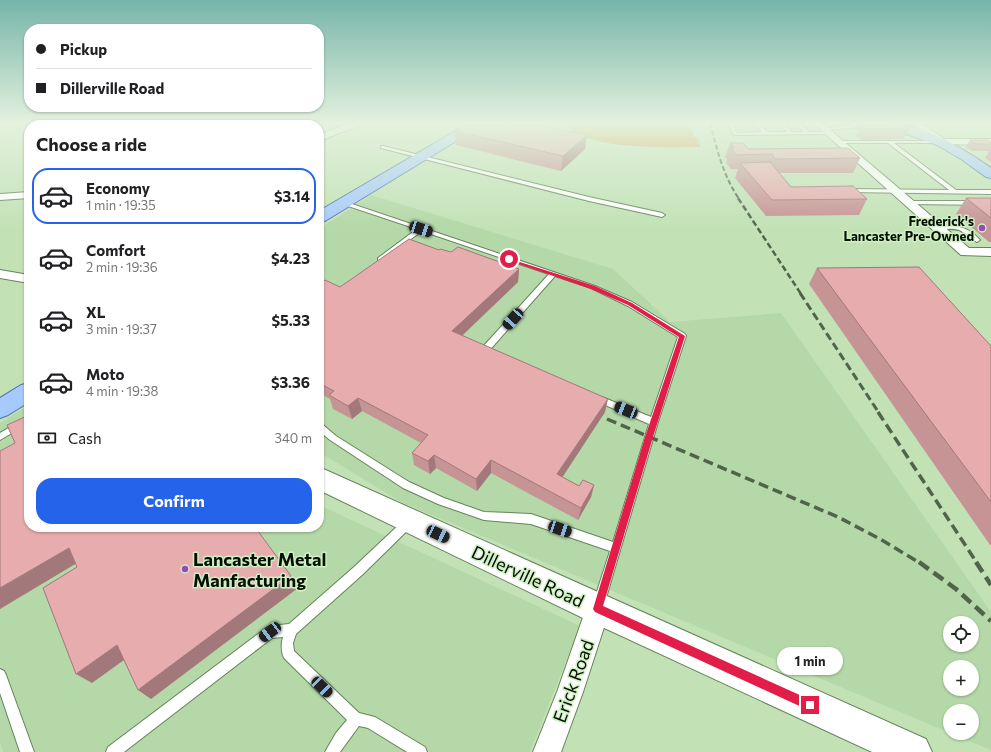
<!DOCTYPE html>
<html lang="en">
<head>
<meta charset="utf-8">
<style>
  :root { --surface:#fff; --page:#f6f6f6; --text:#202124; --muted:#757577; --line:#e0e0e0; --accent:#2563eb }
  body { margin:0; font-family:Commissioner,sans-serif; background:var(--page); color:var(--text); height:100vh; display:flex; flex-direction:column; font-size:15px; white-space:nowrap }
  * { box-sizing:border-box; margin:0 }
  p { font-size:13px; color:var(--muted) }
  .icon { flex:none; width:22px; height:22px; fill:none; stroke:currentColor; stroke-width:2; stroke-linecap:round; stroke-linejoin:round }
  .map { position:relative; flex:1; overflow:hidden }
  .panel { position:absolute; left:24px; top:120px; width:300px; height:412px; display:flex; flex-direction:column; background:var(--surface); border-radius:16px; box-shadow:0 1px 3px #0004 }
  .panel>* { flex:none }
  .guide { position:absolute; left:24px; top:24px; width:300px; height:88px; border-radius:16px; box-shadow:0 1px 3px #0004; display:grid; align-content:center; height:88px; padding:0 12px; background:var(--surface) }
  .controls { position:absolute; left:943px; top:616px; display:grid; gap:8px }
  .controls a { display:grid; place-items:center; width:36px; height:36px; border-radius:50%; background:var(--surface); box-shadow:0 1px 3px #0004; font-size:20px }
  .end { position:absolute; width:18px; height:18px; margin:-9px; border:5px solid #e11d48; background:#fff; box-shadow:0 0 0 2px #fff }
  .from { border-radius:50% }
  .bubble { position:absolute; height:28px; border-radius:14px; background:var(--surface); box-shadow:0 1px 3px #0004; font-size:13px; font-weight:700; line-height:28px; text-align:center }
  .car { position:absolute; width:12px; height:24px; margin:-12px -6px; border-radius:5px; box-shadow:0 0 3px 1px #0007; background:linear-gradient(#222 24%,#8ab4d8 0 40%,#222 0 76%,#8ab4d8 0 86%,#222 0) }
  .guide b { display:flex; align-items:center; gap:14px; height:38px; font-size:15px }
  .guide b+b { border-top:1px solid var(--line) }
  .guide i { width:10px; height:10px; background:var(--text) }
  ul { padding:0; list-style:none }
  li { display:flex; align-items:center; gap:12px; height:56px; margin:0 8px 6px; padding:0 4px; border:2px solid transparent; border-radius:16px }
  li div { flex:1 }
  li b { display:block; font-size:15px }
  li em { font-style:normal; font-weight:700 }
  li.on { border-color:var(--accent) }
  li>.icon { width:36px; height:36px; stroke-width:1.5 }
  h2 { padding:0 12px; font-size:18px; line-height:48px }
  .pay { display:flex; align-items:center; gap:10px; height:44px; padding:0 12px; font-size:15px }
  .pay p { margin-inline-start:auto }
  .primary-button { display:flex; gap:8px; margin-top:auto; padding:8px 12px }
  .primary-button a { flex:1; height:46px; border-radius:16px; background:var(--accent); color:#fff; font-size:16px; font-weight:700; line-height:46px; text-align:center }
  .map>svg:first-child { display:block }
</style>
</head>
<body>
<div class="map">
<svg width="991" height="752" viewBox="0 0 991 752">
  <rect width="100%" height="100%" fill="#c2e2b6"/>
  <!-- built -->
  <path fill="#b4d8a7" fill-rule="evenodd" d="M371,195l242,74 57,53 111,-9 210,299v138l-41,-17h22v-22h-22v22l-549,-231 -82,-50v-223zM950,623h22v22h-22zM950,667h22v22h-22z
    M29,405v122h290v-22l261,121 -50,126h-527l-3,-10v-319z"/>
  <!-- green -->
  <path fill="#d19e4b" d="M565,123h126l3,14h4l2,10c-30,0 -118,4 -135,-24z"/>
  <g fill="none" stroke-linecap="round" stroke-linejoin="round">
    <!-- lane casing -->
    <g stroke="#66835b" stroke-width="2">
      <path id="lane" d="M728,123h4l5,10 25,-1 -6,-7 -7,-1v-1h10l8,9h20l-8,-9h4l9,9h12l-9,-9h4l10,9h20l2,1 -2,1 -94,1 -2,-1z
        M867,123l2,1v1l-19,3 -26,2 -2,-1z
        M838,141h104v1l-2,1h-46l62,47h35v4l-145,-2 -1,-1 3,-2 101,1 -61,-47h-52v-1z
        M383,146l206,51 73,16 3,2 -3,2 -73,-16 -208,-53v-2z
        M909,201h82v4l-84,-1v-2z
        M342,202h4l249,84 37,16 53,32 1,2 -28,86 -55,186 -4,2 -4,-2 -2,-4 17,-53 -79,-27 -47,-4 -46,-16 -35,-16 -73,-48 -11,-9v-8l3,1 14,12 73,46 35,16 40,14 47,2 82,28 36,-118 -53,-23 -1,-2 1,-2h6l49,20 27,-80 -50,-31 -37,-18 -36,-12 -67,76 2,2 -1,2h-6l-4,-4 1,-2 69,-76 -127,-43 -40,29h-4v-2l39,-29 -75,-25z
        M938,226c17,-1 30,0 42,14l-3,2c-6,-3 -10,-8 -16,-11 -7,-4 -17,-1 -25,-2l-1,-1z
        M29,416v7l-29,17v-7z
        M408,518l4,2 1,3 -1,3 -50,49 -66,59 -3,9 1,8 65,62 16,4 50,30 2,5h-20l-39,-24 -9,-2 -19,26h-15l11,-19 11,-13 -63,-62c-3,-7 -3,-14 -1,-21l-11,1 -148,114h-18l2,-5 158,-119 4,-2 19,-2 65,-57 50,-47z
        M0,669l4,2 2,4 28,77h-14l-20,-59z"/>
    </g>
    <!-- street casing -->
    <g stroke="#66835b" stroke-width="2">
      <path id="street" d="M350,123h12l-2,2 -41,16v-6z
        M813,123h9l147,125h22v8l-30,-1z
        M912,123h9l23,16h47v6l-53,-1 -3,-4 -22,-15z
        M29,192v6l-29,2v-6z
        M0,270l29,5v8l-29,-5z
        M598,597l9,3 3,9 -27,83 -22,60h-28l24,-60 32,-92z"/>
    </g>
    <!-- secondary casing -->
    <g stroke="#66835b" stroke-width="2">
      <path id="secondary" d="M319,467l607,272 6,13h-60l-285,-132 -268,-130z"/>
    </g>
    <!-- primary casing -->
    <g stroke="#4772a4" stroke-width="2">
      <path id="primary" d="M469,123h14l-2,3 -156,95 -6,2v-12z
        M882,123c31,-5 84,27 109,45v10l-5,-1 -25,-18 -24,-14 -53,-19z
        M29,383v19l-21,13 -8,3v-20l21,-13z"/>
    </g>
    <!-- lane -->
    <use href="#lane" fill="#fff" fill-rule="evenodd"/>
    <!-- street -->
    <use href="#street" fill="#fff" fill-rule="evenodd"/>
    <!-- secondary -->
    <use href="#secondary" fill="#fff" fill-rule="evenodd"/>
    <!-- primary -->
    <use href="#primary" fill="#a6cafd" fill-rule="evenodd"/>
    <!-- rail-far4 -->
    <path stroke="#51644b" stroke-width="2" stroke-dasharray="5 2.5" stroke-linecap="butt" d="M710,123c7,27 13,52 29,76"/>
    <!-- rail-far3 -->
    <path stroke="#51644b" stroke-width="2.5" stroke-dasharray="6 3" stroke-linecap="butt" d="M738,198l63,96"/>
    <!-- rail-far2 -->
    <path stroke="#51644b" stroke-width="3" stroke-dasharray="8 4" stroke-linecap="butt" d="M800,293l79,120"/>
    <!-- rail-far1 -->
    <path stroke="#51644b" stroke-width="3.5" stroke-dasharray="10 5" stroke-linecap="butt" d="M878,412l99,151
      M607,419l231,98 42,22 40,24"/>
    <!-- rail -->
    <path stroke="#51644b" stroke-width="4.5" stroke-dasharray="12 6" stroke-linecap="butt" d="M919,562l37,27 35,32
      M976,562l15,23"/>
  </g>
  <!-- wall -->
  <path fill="#c79496" d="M208,123h33l-8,2h-22l-3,-1z
    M829,123h15l-7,2z
    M858,123h42l9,5 -6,11 -41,1 -6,-4 3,-5 -3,-3z
    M455,131l132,4 -2,14 -24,22 -105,-26z
    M970,140l21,2v20l-6,-4 4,-7h-17l-7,-4z
    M730,143l18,6 112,9 -7,15h-74l12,14 76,12 -8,16 -93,1 -31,-38 3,-9h-7l-5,-6 1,-4 -2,-2z
    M966,198h25v44h-2l-33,-28z
    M439,250l80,19 -1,13 -56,54 143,76 -43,65 17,9 15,-1 -3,12 -13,23 -87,-47 -14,18 -41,-23 -6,6 -16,-9 -2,-12 9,-10 -59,-32 -10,8 -19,-10 -3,-10 -11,-6v-109l21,3z
    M817,268l174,78v199h-1l-181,-261z"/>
  <!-- shaded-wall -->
  <path fill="#a2787a" d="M217,123h24l-8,2h-15z
    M838,123h6l-7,2z
    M587,135l-2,14 -24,22 2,-15z
    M519,269l-1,13 -65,62 -1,-13z
    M358,398l4,13 -10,8 -4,-13z
    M608,399l-3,13 -49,75 1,-13z
    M434,455l2,13 -6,6 -2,-13z
    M491,460v13l-14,18 -1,-12z
    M594,485l-3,12 -13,23 3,-12z
    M69,548l13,12 -82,49v-21z
    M291,576l7,12 -147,111 -13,-9z
    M117,645l14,10 -39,28 -16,-9z"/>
  <!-- building -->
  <path fill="#e7acae" stroke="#a2787a" d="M468,123h61l58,12 -24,21 -108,-25z
    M867,123h33l9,5 -42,1 -6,-4h10z
    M970,140h18l3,2v2h-15z
    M730,143h13l5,6 100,-1 12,10 -85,1 -3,-5 -36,1 -5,-7h3z
    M770,162l21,25 62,-1 14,13 -95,1 -32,-37z
    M966,198h25v20z
    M409,239l30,11 1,-1 11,3 7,-5 61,22 -67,62 156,68 -51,75 22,12 4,-6 11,5 -13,23 -90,-48 -15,19 -42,-24 -6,6 -16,-8 16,-18 -70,-37 -10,8 -19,-11 5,-4 -15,-8v-99l6,-4 15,7z
    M919,267l72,79v156l-174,-234z
    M29,415v112h226l36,49 -153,114 -21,-45 -41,29 -33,-86 34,-21 -8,-19 -69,40v-137l15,-8 -8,-18z"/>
  <!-- sky -->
  <linearGradient id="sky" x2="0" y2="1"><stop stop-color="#76b4a9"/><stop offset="0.54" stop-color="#e4f2de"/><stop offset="1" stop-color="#e4f2de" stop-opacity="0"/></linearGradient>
  <rect width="991" height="228" fill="url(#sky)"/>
  <!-- route -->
  <path fill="#e11d48" d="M507,258l88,28 37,17 53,33 -32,101 -50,169 210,95 2,4 -2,4 -3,1 -4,-1 -211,-97 -2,-3 52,-172 34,-100 -51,-32 -37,-16 -84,-29z"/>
  <!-- markers -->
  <g fill="#9c49b7" stroke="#cff0c3" stroke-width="1.5">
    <circle cx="982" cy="228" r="4"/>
    <circle cx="185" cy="569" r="4"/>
  </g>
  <g text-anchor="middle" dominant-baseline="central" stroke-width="3" stroke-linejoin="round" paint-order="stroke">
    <!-- far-poi labels -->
    <g font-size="13" font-weight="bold" fill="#051003" stroke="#cff0c3" text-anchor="end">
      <text x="974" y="221">Frederick's<tspan x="974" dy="15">Lancaster Pre-Owned</tspan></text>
    </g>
    <!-- near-poi labels -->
    <g font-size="18" font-weight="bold" fill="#051003" stroke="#cff0c3" text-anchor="start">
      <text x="193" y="559">Lancaster Metal<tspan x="193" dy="21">Manfacturing</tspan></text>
    </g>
    <!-- near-street labels -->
    <g font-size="18" fill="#051003" stroke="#cff0c3">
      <text transform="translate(528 576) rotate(25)">Dillerville Road</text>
      <text transform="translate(573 681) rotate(-70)">Erick Road</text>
    </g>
  </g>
</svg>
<div class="controls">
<a><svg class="icon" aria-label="locate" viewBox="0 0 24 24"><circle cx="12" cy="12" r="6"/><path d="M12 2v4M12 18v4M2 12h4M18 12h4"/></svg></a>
<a>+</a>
<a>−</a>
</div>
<i class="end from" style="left:509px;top:259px"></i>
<i class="end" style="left:810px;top:705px"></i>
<div class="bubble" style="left:777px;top:647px;width:66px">1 min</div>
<i class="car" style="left:421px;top:229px;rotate:108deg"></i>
<i class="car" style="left:513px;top:319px;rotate:222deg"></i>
<i class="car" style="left:626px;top:410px;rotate:292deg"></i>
<i class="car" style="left:560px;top:529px;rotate:109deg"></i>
<i class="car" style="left:438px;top:534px;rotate:115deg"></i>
<i class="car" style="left:270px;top:632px;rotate:233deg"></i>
<i class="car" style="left:322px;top:687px;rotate:134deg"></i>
<div class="guide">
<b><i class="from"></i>Pickup</b>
<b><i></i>Dillerville Road</b>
</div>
<section class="panel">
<h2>Choose a ride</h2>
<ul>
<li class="on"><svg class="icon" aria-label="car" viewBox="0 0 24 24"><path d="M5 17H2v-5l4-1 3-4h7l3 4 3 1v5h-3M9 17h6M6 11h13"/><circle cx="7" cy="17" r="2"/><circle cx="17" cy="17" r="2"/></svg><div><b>Economy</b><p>1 min · 19:35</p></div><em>$3.14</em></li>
<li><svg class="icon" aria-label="car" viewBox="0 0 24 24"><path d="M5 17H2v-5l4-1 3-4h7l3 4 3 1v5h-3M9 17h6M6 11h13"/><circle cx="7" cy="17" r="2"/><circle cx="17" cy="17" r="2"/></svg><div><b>Comfort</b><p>2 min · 19:36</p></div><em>$4.23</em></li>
<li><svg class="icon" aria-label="car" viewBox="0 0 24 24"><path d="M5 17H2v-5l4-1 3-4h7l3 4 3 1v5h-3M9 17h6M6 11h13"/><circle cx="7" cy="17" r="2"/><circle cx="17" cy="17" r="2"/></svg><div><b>XL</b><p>3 min · 19:37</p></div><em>$5.33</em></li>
<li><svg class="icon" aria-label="car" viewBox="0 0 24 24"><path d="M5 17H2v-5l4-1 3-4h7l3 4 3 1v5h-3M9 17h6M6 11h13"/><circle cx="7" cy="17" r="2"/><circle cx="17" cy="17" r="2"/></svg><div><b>Moto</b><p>4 min · 19:38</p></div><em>$3.36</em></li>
</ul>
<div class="pay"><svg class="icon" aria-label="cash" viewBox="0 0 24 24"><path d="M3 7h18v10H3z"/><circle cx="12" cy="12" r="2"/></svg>Cash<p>340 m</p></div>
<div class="primary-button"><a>Confirm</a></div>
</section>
</div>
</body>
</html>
